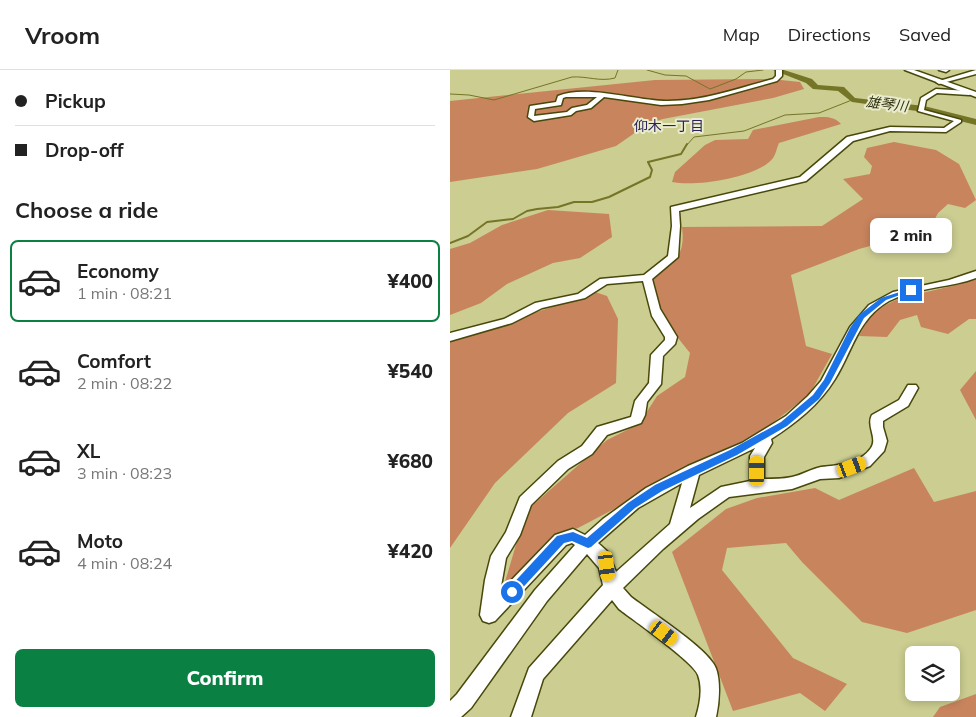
<!DOCTYPE html>
<html lang="en">
<head>
<meta charset="utf-8">
<style>
  :root { --surface:#fff; --page:#f6f6f6; --text:#222; --muted:#767676; --line:#e0e0e0; --accent:#0b8043 }
  body { margin:0; font-family:Mulish,"Noto Sans JP",sans-serif; background:var(--page); color:var(--text); height:100vh; display:flex; flex-direction:column; font-size:19px; white-space:nowrap }
  * { box-sizing:border-box; margin:0 }
  p { font-size:16px; color:var(--muted) }
  .icon { flex:none; width:28px; height:28px; fill:none; stroke:currentColor; stroke-width:2; stroke-linecap:round; stroke-linejoin:round }
  .map { position:relative; flex:1; overflow:hidden }
  .details { display:flex; flex-direction:column; background:var(--surface); width:450px }
  .details>* { flex:none }
  .banner { display:grid; align-content:center; height:110px; padding:0 15px; background:var(--surface) }
  .fabs { position:absolute; left:455px; top:576px; display:grid; gap:10px }
  .fabs a { display:grid; place-items:center; width:55px; height:55px; border-radius:8px; background:var(--surface); box-shadow:0 2px 8px #0003; font-size:25px }
  .end { position:absolute; width:22px; height:22px; margin:-11px; border:6px solid #1a73e8; background:#fff; box-shadow:0 0 0 2px #fff }
  .from { border-radius:50% }
  .bubble { position:absolute; height:35px; border-radius:8px; background:var(--surface); box-shadow:0 2px 8px #0003; font-size:16px; font-weight:800; line-height:35px; text-align:center }
  .car { position:absolute; width:15px; height:30px; margin:-15px -8px; border-radius:6px; box-shadow:0 0 4px 1px #0007; background:linear-gradient(#f5c518 24%,#345 0 40%,#f5c518 0 76%,#345 0 86%,#f5c518 0) }
  .banner b { display:flex; align-items:center; gap:18px; height:48px; font-size:19px }
  .banner b+b { border-top:1px solid var(--line) }
  .banner i { width:12px; height:12px; background:var(--text) }
  ul { padding:0; list-style:none }
  li { display:flex; align-items:center; gap:15px; height:82px; margin:0 10px 8px; padding:0 5px; border:2px solid transparent; border-radius:8px }
  li div { flex:1 }
  li b { display:block; font-size:19px }
  li em { font-style:normal; font-weight:800 }
  li.current { border-color:var(--accent) }
  li>.icon { width:45px; height:45px; stroke-width:1.5 }
  h2 { padding:0 15px; font-size:22px; line-height:60px }
  .cta { display:flex; gap:10px; margin-top:auto; padding:10px 15px }
  .cta a { flex:1; height:58px; border-radius:8px; background:var(--accent); color:#fff; font-size:20px; font-weight:800; line-height:58px; text-align:center }
  header { display:flex; align-items:center; gap:30px; box-sizing:border-box; height:70px; padding:0 25px; background:var(--surface); border-bottom:1px solid var(--line) }
  header strong { font-size:24px }
  nav { display:flex; gap:28px; margin-inline-start:auto; font-size:18px }
  main { display:flex; flex:1; min-height:0 }
  .map>svg:first-child { display:block }
</style>
</head>
<body>
<header>
<strong>Vroom</strong>
<nav><a>Map</a><a>Directions</a><a>Saved</a></nav>
</header>
<main>
<section class="details">
<div class="banner">
<b><i class="from"></i>Pickup</b>
<b><i></i>Drop-off</b>
</div>
<h2>Choose a ride</h2>
<ul>
<li class="current"><svg class="icon" aria-label="car" viewBox="0 0 24 24"><path d="M5 17H2v-5l4-1 3-4h7l3 4 3 1v5h-3M9 17h6M6 11h13"/><circle cx="7" cy="17" r="2"/><circle cx="17" cy="17" r="2"/></svg><div><b>Economy</b><p>1 min · 08:21</p></div><em>¥400</em></li>
<li><svg class="icon" aria-label="car" viewBox="0 0 24 24"><path d="M5 17H2v-5l4-1 3-4h7l3 4 3 1v5h-3M9 17h6M6 11h13"/><circle cx="7" cy="17" r="2"/><circle cx="17" cy="17" r="2"/></svg><div><b>Comfort</b><p>2 min · 08:22</p></div><em>¥540</em></li>
<li><svg class="icon" aria-label="car" viewBox="0 0 24 24"><path d="M5 17H2v-5l4-1 3-4h7l3 4 3 1v5h-3M9 17h6M6 11h13"/><circle cx="7" cy="17" r="2"/><circle cx="17" cy="17" r="2"/></svg><div><b>XL</b><p>3 min · 08:23</p></div><em>¥680</em></li>
<li><svg class="icon" aria-label="car" viewBox="0 0 24 24"><path d="M5 17H2v-5l4-1 3-4h7l3 4 3 1v5h-3M9 17h6M6 11h13"/><circle cx="7" cy="17" r="2"/><circle cx="17" cy="17" r="2"/></svg><div><b>Moto</b><p>4 min · 08:24</p></div><em>¥420</em></li>
</ul>
<div class="cta"><a>Confirm</a></div>
</section>
<div class="map">
<svg width="526" height="647" viewBox="0 0 526 647">
  <rect width="100%" height="100%" fill="#cbcd91"/>
  <!-- forest -->
  <path fill="#c8845d" d="M321,9l29,3 4,7 -31,9 -110,21 -14,4 -33,23 -79,23 -87,13v-81l205,-21z
    M369,47c9,0 16,0 22,7l-62,19c-2,4 -3,11 -6,15 -15,20 -78,29 -101,24l3,-10 30,-27 10,-5 33,-1 5,-9z
    M444,72l42,8 23,14 17,36 -11,8 -17,-4 -10,9 -11,21 -11,7 -24,-1 -33,9 -68,26 15,71 26,8 -23,41 -47,36 -184,97 -26,10 -50,54 24,-81 81,-71 32,-16 18,-28 28,-19 5,-24 -36,-45 -5,-28c23,-18 37,-21 33,-53l140,-1 41,-27 -20,-20 27,-5 2,-8 -8,-9 3,-9z
    M98,140l61,4 3,23 -32,21 -27,5 -46,21 -26,19 -31,12v-66l20,-6 32,-18z
    M526,208v41h-7l-21,15 -27,-7 -4,-12 -17,5 -13,17 -28,-1 14,-25 27,-13 61,-14z
    M145,222l12,4 11,23 -2,64 -48,30 -73,70 -45,65v-206z
    M526,301v49l-16,-30z
    M464,398l20,34 42,-11v119l-69,23 -45,-11 -60,-60 -16,-19 -59,5 -5,22 71,88 54,26 -22,27 -25,-18 -67,18 -61,-159 54,-43 31,-11 58,-10 24,12z
    M526,624v23h-43l7,-10z"/>
  <g fill="none" stroke-linecap="round" stroke-linejoin="round">
    <!-- stream-far1 -->
    <path stroke="#747527" stroke-width="1" d="M197,0l18,5 21,1 24,13 26,-10 10,-7 17,-2
      M0,24l19,1 25,5 78,-23c15,-1 28,5 43,1l3,-8
      M236,76l8,-9 50,-6 41,-16 34,-2 33,-13"/>
    <!-- stream -->
    <path stroke="#747527" stroke-width="2" d="M0,173l18,-7 19,-14 26,-3 14,-8 10,-2 21,-2 16,-5h18l17,-5 41,-20 2,-7 -4,-8 33,-8 6,-10"/>
    <!-- river -->
    <path fill="#747527" fill-rule="evenodd" d="M323,0h11l28,9 6,6 26,2 11,11 69,8 52,13v6l-52,-13 -72,-10 -14,-11 -25,-2 -7,-6z"/>
    <!-- minor casing -->
    <g stroke="#47480a" stroke-width="3">
      <path id="minor" d="M326,0h6v6l-5,5 -68,19 -27,4 -21,1 -57,-8 -13,11 -15,3 -5,4 -37,6 -6,-4 2,-11 26,-4 2,-6c28,-12 79,5 110,5 36,0 71,-13 105,-22l3,-3zM116,27h31l-10,8 -15,3 -5,4 -33,4 1,-7 26,-4 2,-7z
        M489,0h10l-3,2z
        M526,0v4l-37,10 -3,-2z
        M486,19l33,2 3,2 -3,2 -32,-2 -11,7 -2,10 37,10v2l-15,10 -56,-1 -37,10 -47,40 -127,30 1,15 -2,31 -26,22 8,30 17,28 -2,7 -12,12 -2,28 -14,18 -2,13 -4,8 -34,12 -15,19 -24,15 -37,36 -11,30 -14,23 -6,34 55,-57 18,-6 12,6 18,-16 43,-31 42,-22 54,-23 44,-27 22,-20 13,-15 29,-54 19,-22 24,-13 56,-12 27,-9v7l-9,3c-26,7 -55,8 -78,20 -31,17 -37,51 -54,78 -16,26 -39,44 -64,60l1,4 -8,14v22c9,0 19,0 28,-2 10,-2 19,-8 29,-10 17,-2 39,-3 50,-19 7,-10 -5,-22 1,-33l27,-15 9,-15h8l2,3 -10,18 -25,15v6l4,14 -3,10 -14,15 -31,12 -19,1 -28,10 -63,8 -31,22 -35,30 -40,39 8,9c21,16 68,46 82,66 9,12 6,41 3,54h-20c4,-13 7,-29 2,-42 -4,-13 -65,-55 -79,-66l-7,-9 -69,79 -12,38h-20l18,-49 74,-83 -4,-17 -12,-14 -40,47 -76,107 -10,9h-11v-16l7,-7 78,-104 40,-45 -3,-2 -6,2 -71,76 -6,2 -6,-2 -3,-6 5,-35 6,-24 15,-24 14,-35 38,-36 24,-15 15,-19 34,-10 4,-16 14,-18 2,-28 14,-15v-3l-13,-21 -9,-35 -36,3 -22,14 -43,10 -30,15 -62,18v-8l54,-14 31,-16 43,-9 22,-15 44,-4 24,-19 4,-30 -1,-19 129,-30 47,-40 43,-10 54,1 10,-7 -36,-10 3,-13zM305,378l-5,8v25l-29,6 -31,21 9,-33zM232,413l-12,41 -54,48 -8,-20 -10,-9 40,-35z"/>
    </g>
    <!-- major casing -->
    <g stroke="#47480a" stroke-width="3">
      <path id="major" d="M455,0h9l62,22v5z"/>
    </g>
    <!-- minor -->
    <use href="#minor" fill="#fff" fill-rule="evenodd"/>
    <!-- major -->
    <use href="#major" fill="#fff" fill-rule="evenodd"/>
  </g>
  <!-- route -->
  <path fill="#1a73e8" d="M459,219l5,1 -28,10 -22,18 -34,65 -11,16 -32,27 -50,29 -75,36 -27,17 -44,39 -3,1 -16,-7 -8,2 -49,53 -3,1 -4,-1 -2,-4 2,-3 49,-53 16,-4 14,6 41,-35 27,-18 75,-35 51,-28 32,-27 11,-15 26,-52 9,-13 22,-17z"/>
  <g text-anchor="middle" dominant-baseline="central" stroke-width="4" stroke-linejoin="round" paint-order="stroke">
    <!-- far-water labels -->
    <g font-size="14" font-style="italic" fill="#353614" stroke="#eaecce">
      <text transform="translate(437 34) rotate(7)">雄琴川</text>
    </g>
    <!-- far-neighbourhood labels -->
    <g font-size="14" fill="#2e205b" stroke="#eaecce">
      <text x="219" y="56">仰木一丁目</text>
    </g>
  </g>
</svg>
<div class="fabs">
<a><svg class="icon" aria-label="layers" viewBox="0 0 24 24"><path d="M12 4l9 5-9 5-9-5zM3 14l9 5 9-5"/></svg></a>
</div>
<i class="end from" style="left:62px;top:522px"></i>
<i class="end" style="left:461px;top:220px"></i>
<div class="bubble" style="left:420px;top:148px;width:82px">2 min</div>
<i class="car" style="left:402px;top:397px;rotate:69deg"></i>
<i class="car" style="left:307px;top:401px;rotate:0deg"></i>
<i class="car" style="left:157px;top:496px;rotate:173deg"></i>
<i class="car" style="left:214px;top:563px;rotate:127deg"></i>
</div>
</main>
</body>
</html>
